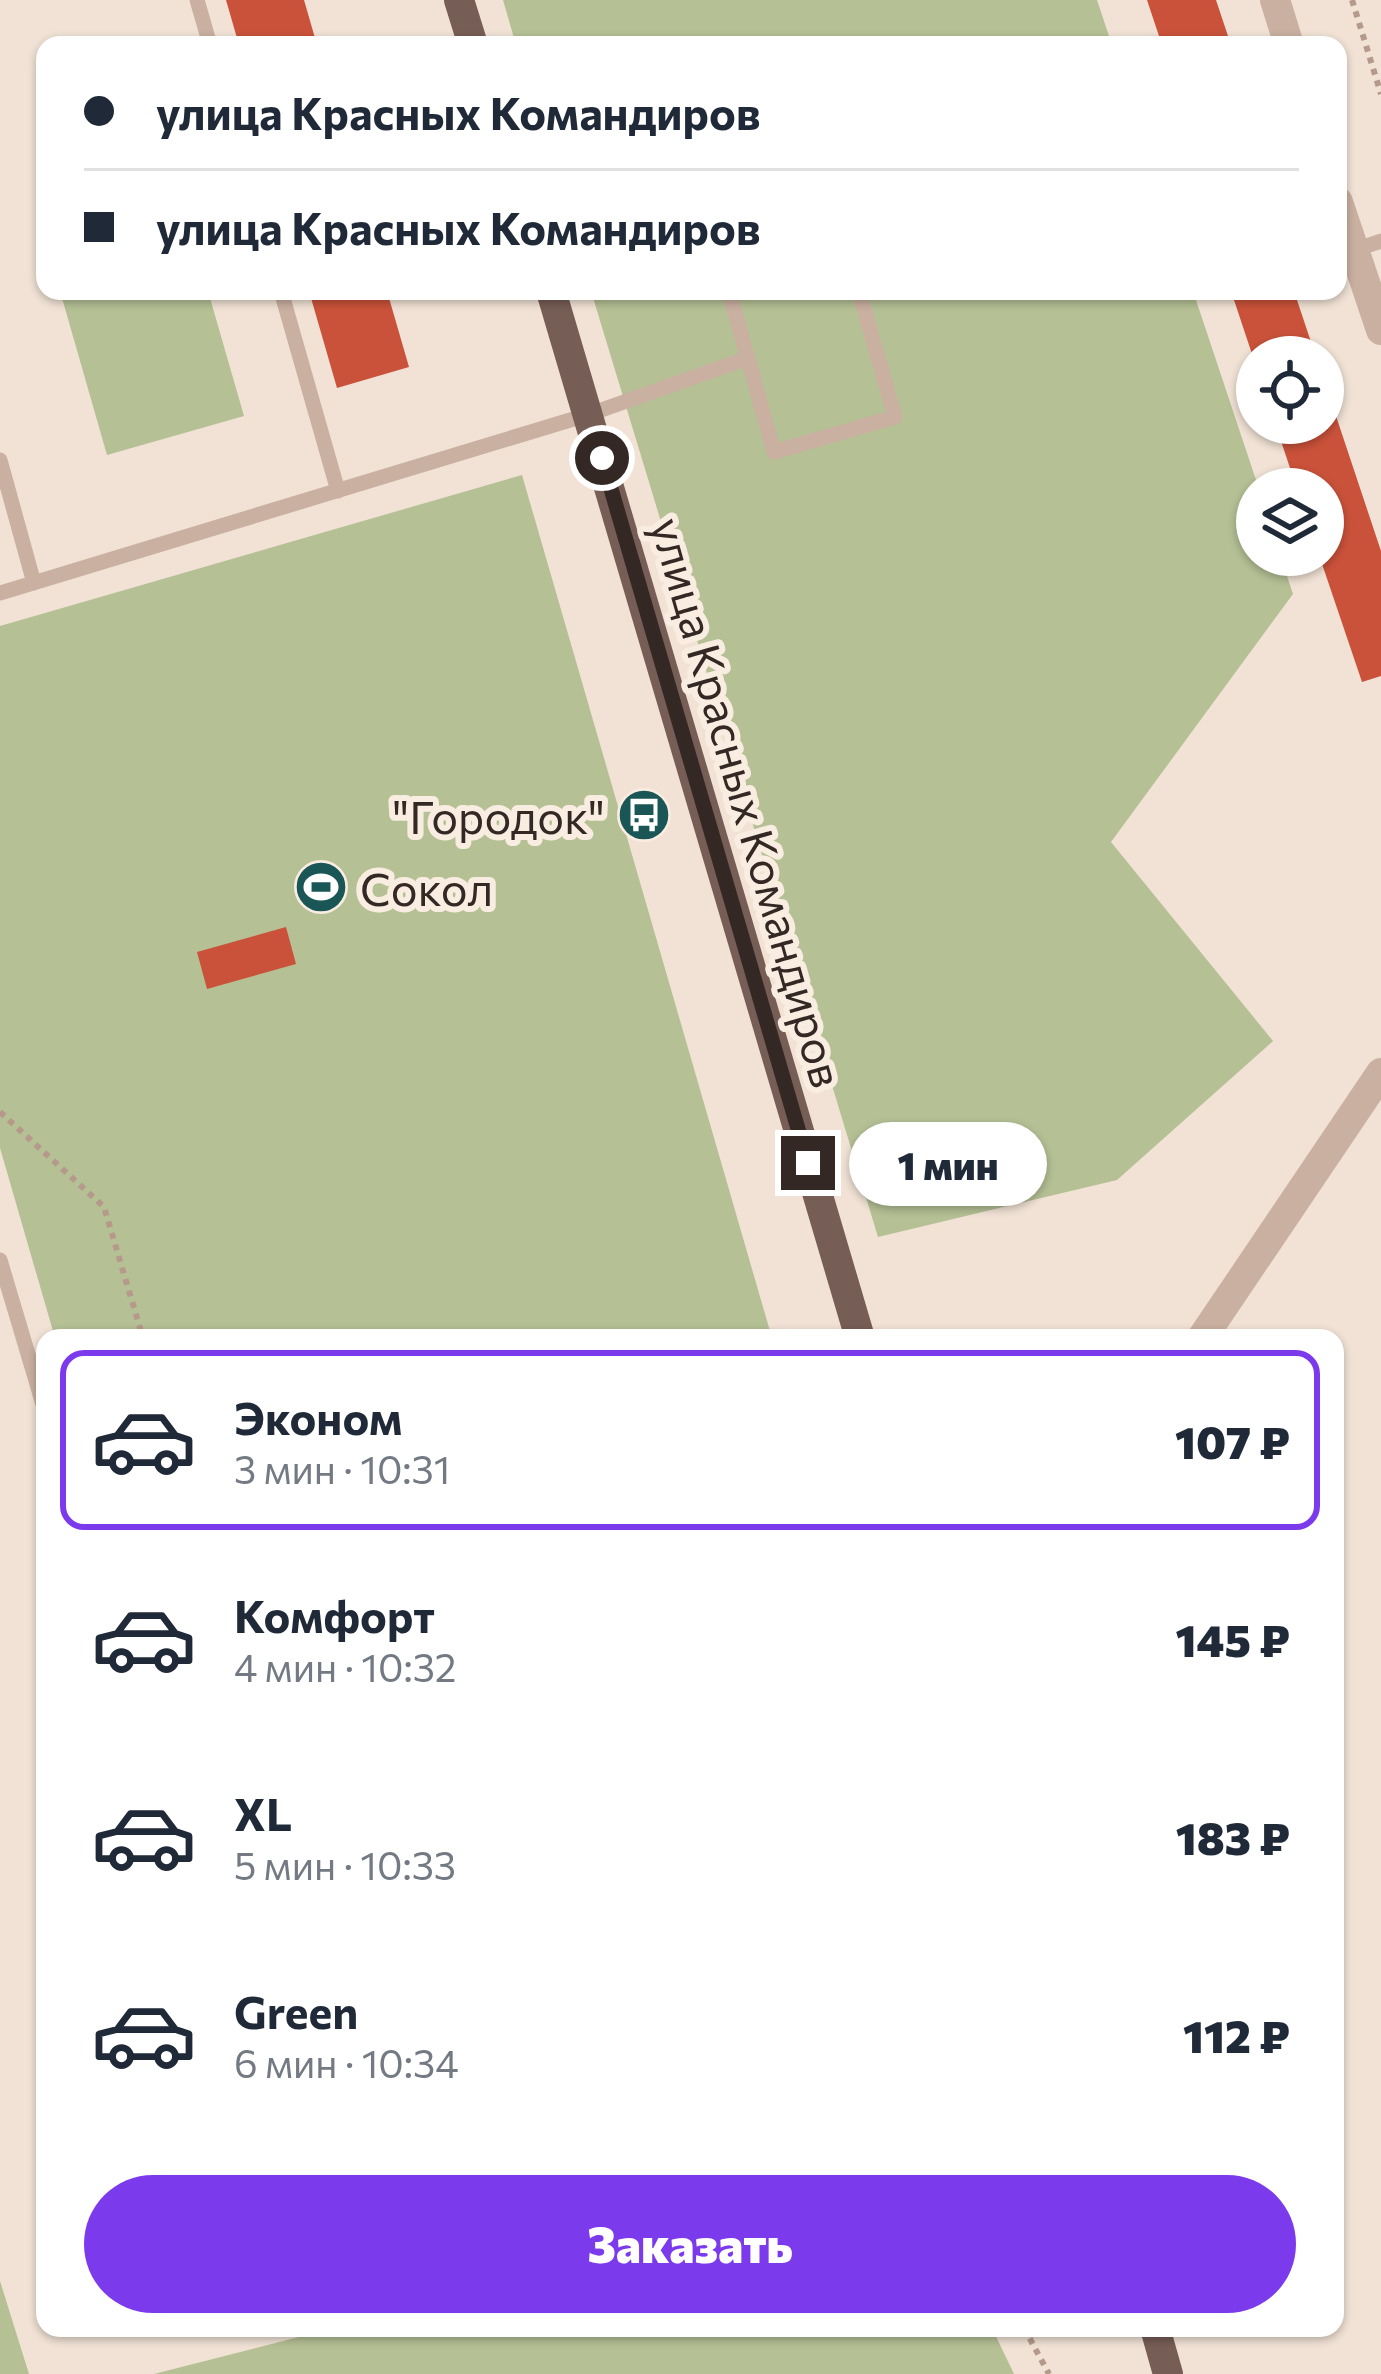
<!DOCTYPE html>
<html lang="ru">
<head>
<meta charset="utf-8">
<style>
  :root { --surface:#fff; --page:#f2f2f3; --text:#1f2937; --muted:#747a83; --line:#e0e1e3; --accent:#7c3aed }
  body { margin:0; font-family:Commissioner,sans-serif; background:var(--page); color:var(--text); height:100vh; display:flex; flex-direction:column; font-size:45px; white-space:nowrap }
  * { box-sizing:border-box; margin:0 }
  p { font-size:39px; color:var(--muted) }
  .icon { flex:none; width:66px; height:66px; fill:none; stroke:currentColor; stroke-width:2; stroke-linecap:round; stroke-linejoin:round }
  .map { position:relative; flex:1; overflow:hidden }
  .panel { position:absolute; left:36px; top:1329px; width:1308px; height:1008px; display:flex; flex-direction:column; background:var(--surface); border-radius:24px; box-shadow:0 3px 9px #0004 }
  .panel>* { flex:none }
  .guide { position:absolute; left:36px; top:36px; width:1311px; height:264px; border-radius:24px; box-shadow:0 3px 9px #0004; display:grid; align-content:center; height:264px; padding:0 48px; background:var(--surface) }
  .buttons { position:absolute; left:1236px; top:336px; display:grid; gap:24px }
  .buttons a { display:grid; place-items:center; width:108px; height:108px; border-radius:50%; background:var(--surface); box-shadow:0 3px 9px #0004; font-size:60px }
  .end { position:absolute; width:54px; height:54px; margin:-27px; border:15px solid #332824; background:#fff; box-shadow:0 0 0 6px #fff }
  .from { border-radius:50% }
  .bubble { position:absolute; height:84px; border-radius:42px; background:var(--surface); box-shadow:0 3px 9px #0004; font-size:39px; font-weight:800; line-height:84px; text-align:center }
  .guide b { display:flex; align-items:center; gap:42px; height:114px; font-size:45px }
  .guide b+b { border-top:3px solid var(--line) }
  .guide i { width:30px; height:30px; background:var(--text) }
  ul { padding:21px 0 0; list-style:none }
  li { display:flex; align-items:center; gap:36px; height:180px; margin:0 24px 18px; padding:0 24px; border:6px solid transparent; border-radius:24px }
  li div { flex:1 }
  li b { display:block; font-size:45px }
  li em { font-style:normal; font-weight:800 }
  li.selected { border-color:var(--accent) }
  li>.icon { width:108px; height:108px; stroke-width:1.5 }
  .primary-button { display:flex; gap:24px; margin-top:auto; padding:24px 48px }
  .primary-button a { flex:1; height:138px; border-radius:72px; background:var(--accent); color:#fff; font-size:48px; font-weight:800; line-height:138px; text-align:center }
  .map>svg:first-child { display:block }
</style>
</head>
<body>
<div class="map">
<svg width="1381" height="2374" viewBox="0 0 1381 2374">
  <rect width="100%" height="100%" fill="#f1e2d5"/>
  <!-- green -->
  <path fill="#b5c095" d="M503,0h594l15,45h-596z
    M60,291h148l36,125 -137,39z
    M591,291h602l66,198 -2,66h23l13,39 -182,248 162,199 -156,139 -239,57z
    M522,475l250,863h-717l-55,-190v-522z
    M0,2281l29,93h-29z
    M334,2328h658l22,46h-860z"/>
  <!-- building -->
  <path fill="#ca523a" d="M226,0h78l13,45h-78z
    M1147,0h69l15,45h-69z
    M309,291h78l22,76 -72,21z
    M1231,291h63l22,66h-59l-1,9z
    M1324,380l57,171v125l-19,6 -43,-127h4v-66h-26l-22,-66h48z
    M286,927l10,37 -89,25 -10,-37z"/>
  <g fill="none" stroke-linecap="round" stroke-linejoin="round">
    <!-- path -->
    <path stroke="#b59a8c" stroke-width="6" stroke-dasharray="6 6" stroke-linecap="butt" d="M1352,0l29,94
      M0,1112l104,95 39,131
      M1024,2328l25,46"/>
    <!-- lane -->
    <path stroke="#c9b0a1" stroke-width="15" d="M197,0l13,45
      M1354,250l27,-9
      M281,291l57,200
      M729,291l45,161 121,-35 -36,-126
      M0,460l34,123
      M0,593l590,-179 158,-56
      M0,1260l45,151"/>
    <!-- street -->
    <path stroke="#c9b0a1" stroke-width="30" d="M1275,0l14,45
      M1338,202l43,128
      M1202,1338l179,-265"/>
    <!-- primary -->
    <path stroke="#765d55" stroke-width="30" d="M459,0l14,45
      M551,291l309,1047
      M1155,2328l13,46"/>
  </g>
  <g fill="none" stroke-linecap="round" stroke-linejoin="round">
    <!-- route -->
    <path stroke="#332824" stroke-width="15" d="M602,458l206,705"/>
  </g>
  <!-- icons -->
  <defs>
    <g id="bus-disc" transform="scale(2.7)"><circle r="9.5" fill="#195655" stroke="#f9ece1"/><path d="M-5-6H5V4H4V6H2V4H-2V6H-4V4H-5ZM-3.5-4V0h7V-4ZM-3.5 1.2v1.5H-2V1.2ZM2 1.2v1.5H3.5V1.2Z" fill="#fff"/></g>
    <g id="stadium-disc" transform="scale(2.7)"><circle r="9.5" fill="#195655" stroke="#f9ece1"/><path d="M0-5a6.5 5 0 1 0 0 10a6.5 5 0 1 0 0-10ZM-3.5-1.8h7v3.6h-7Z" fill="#fff"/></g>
  </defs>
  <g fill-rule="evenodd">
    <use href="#bus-disc" x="644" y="815"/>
    <use href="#stadium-disc" x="321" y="887"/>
  </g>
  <g text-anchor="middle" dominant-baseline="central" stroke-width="12" stroke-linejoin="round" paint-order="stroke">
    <!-- street labels -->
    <g font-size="45" fill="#332824" stroke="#f9ece1">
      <text transform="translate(749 802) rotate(74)">улица Красных Командиров</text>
    </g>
    <!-- poi labels -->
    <g font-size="45" fill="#332824" stroke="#f9ece1" text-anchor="end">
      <text x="605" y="815">"Городок"</text>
      <text x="360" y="887" text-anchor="start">Сокол</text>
    </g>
  </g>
</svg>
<div class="buttons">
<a><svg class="icon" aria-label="locate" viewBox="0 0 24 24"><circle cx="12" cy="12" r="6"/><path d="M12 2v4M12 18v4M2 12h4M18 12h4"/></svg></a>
<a><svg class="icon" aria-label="layers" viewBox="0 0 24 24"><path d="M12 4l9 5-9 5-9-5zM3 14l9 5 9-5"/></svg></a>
</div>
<i class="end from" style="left:602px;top:458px"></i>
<i class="end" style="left:808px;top:1163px"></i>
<div class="bubble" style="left:849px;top:1122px;width:198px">1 мин</div>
<div class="guide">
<b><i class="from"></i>улица Красных Командиров</b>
<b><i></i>улица Красных Командиров</b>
</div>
<section class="panel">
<ul>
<li class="selected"><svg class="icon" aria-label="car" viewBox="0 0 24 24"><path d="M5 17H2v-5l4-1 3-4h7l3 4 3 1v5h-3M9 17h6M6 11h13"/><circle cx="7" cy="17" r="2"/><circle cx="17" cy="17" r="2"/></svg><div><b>Эконом</b><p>3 мин · 10:31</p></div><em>107 ₽</em></li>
<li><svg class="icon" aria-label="car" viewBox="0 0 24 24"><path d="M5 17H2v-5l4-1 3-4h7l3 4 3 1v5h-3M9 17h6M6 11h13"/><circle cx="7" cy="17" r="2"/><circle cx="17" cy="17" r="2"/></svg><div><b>Комфорт</b><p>4 мин · 10:32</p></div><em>145 ₽</em></li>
<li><svg class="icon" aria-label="car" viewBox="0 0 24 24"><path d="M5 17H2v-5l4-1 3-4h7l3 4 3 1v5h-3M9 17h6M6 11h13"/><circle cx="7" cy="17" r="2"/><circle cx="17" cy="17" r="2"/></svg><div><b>XL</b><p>5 мин · 10:33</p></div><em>183 ₽</em></li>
<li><svg class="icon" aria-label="car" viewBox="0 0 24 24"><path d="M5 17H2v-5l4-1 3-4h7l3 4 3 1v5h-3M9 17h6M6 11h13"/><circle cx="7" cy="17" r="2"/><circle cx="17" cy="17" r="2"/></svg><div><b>Green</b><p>6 мин · 10:34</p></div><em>112 ₽</em></li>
</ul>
<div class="primary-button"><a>Заказать</a></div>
</section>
</div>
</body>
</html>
